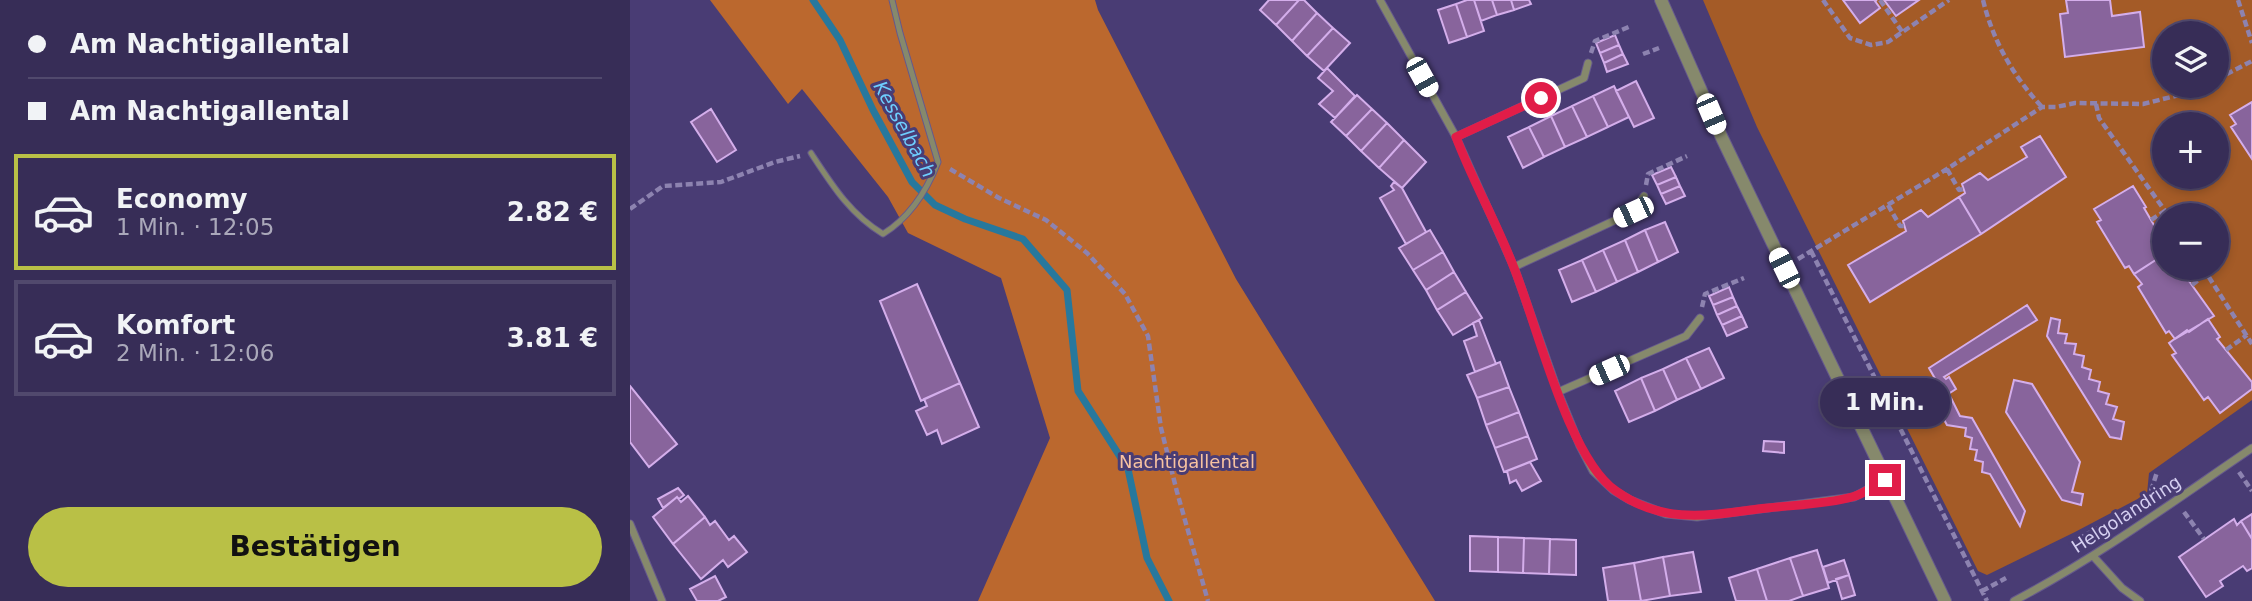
<!DOCTYPE html>
<html lang="de">
<head>
<meta charset="utf-8">
<style>
  :root { --surface:#372d57; --page:#423961; --text:#f1f3f6; --muted:#aaa8ba; --line:#51496d; --accent:#b9c046 }
  body { margin:0; font-family:"DejaVu Sans",sans-serif; background:var(--page); color:var(--text); height:100vh; display:flex; flex-direction:column; font-size:26px; white-space:nowrap }
  * { box-sizing:border-box; margin:0 }
  p { font-size:23px; color:var(--muted) }
  .icon { flex:none; width:38px; height:38px; fill:none; stroke:currentColor; stroke-width:2; stroke-linecap:round; stroke-linejoin:round }
  .map { position:relative; flex:1; overflow:hidden }
  .panel { display:flex; flex-direction:column; background:var(--surface); width:630px }
  .panel>* { flex:none }
  .banner { display:grid; align-content:center; height:154px; padding:0 28px; background:var(--surface) }
  .controls { position:absolute; left:1522px; top:21px; display:grid; gap:14px }
  .controls a { display:grid; place-items:center; width:77px; height:77px; border-radius:50%; background:var(--surface); box-shadow:0 4px 10px #0003,0 0 0 2px var(--line); font-size:35px }
  .end { position:absolute; width:32px; height:32px; margin:-16px; border:9px solid #e11d48; background:#fff; box-shadow:0 0 0 4px #fff }
  .from { border-radius:50% }
  .bubble { position:absolute; height:49px; border-radius:24px; background:var(--surface); box-shadow:0 4px 10px #0003,0 0 0 2px var(--line); font-size:23px; font-weight:700; line-height:49px; text-align:center }
  .car { position:absolute; width:21px; height:42px; margin:-21px -10px; border-radius:9px; box-shadow:0 0 5px 2px #0007; background:linear-gradient(#fff 24%,#345 0 40%,#fff 0 76%,#345 0 86%,#fff 0) }
  .banner b { display:flex; align-items:center; gap:24px; height:66px; font-size:26px }
  .banner b+b { border-top:2px solid var(--line) }
  .banner i { width:18px; height:18px; background:var(--text) }
  ul { padding:0; list-style:none }
  li { display:flex; align-items:center; gap:21px; height:116px; margin:0 14px 10px; padding:0 14px; border:4px solid var(--line); border-radius:0px }
  li div { flex:1 }
  li b { display:block; font-size:26px }
  li em { font-style:normal; font-weight:700 }
  li.current { border-color:var(--accent) }
  li>.icon { width:63px; height:63px; stroke-width:1.5 }
  .action { display:flex; gap:14px; margin-top:auto; padding:14px 28px }
  .action a { flex:1; height:80px; border-radius:42px; background:var(--accent); color:#111; font-size:28px; font-weight:700; line-height:80px; text-align:center }
  main { display:flex; flex:1; min-height:0 }
  .map>svg:first-child { display:block }
</style>
</head>
<body>
<main>
<section class="panel">
<div class="banner">
<b><i class="from"></i>Am Nachtigallental</b>
<b><i></i>Am Nachtigallental</b>
</div>
<ul>
<li class="current"><svg class="icon" aria-label="car" viewBox="0 0 24 24"><path d="M5 17H2v-5l4-1 3-4h7l3 4 3 1v5h-3M9 17h6M6 11h13"/><circle cx="7" cy="17" r="2"/><circle cx="17" cy="17" r="2"/></svg><div><b>Economy</b><p>1 Min. · 12:05</p></div><em>2.82 €</em></li>
<li><svg class="icon" aria-label="car" viewBox="0 0 24 24"><path d="M5 17H2v-5l4-1 3-4h7l3 4 3 1v5h-3M9 17h6M6 11h13"/><circle cx="7" cy="17" r="2"/><circle cx="17" cy="17" r="2"/></svg><div><b>Komfort</b><p>2 Min. · 12:06</p></div><em>3.81 €</em></li>
</ul>
<div class="action"><a>Bestätigen</a></div>
</section>
<div class="map">
<svg width="1622" height="601" viewBox="0 0 1622 601">
  <rect width="100%" height="100%" fill="#493c74"/>
  <!-- green -->
  <path fill="#a45b27" fill-rule="evenodd" d="M1073,0h549v400l-103,73 -2,21 -72,38 -88,43 -9,-4 -221,-444zM1535,33h52v53h-52zM1535,124h52v53h-52zM1535,215h52v53h-52z"/>
  <!-- forest -->
  <path fill="#bb682e" d="M80,0h385l3,10 138,269 199,322h-457l72,-163 -49,-160 -93,-45 -20,-36 -86,-108 -14,15z"/>
  <g fill="none" stroke-linecap="round" stroke-linejoin="round">
    <!-- stream -->
    <path stroke="#27789d" stroke-width="7" d="M183,0l27,40 33,70 39,72 23,23 30,14 58,20 44,51 11,101 50,78 19,89 22,43"/>
  </g>
  <!-- building -->
  <path fill="#88649c" stroke="#d4aeeb" stroke-width="2" d="M669,0l-23,25 -16,-15 9,-10z
    M669,0h5l13,13 -25,28 -16,-16z
    M837,0h7l10,31 -17,6 -11,-33z
    M844,0h18l5,15 -16,6z
    M862,0h19l3,10 -17,5z
    M881,0h18l2,4 -17,6z
    M1213,0h34l-2,1 5,7 -20,15z
    M1254,0h35l-23,16z
    M1436,0h44l2,16 28,-4 4,35 -79,10 -5,-43 8,-1z
    M826,4l11,33 -18,6 -11,-33z
    M687,13l16,15 -26,28 -15,-15z
    M703,28l17,15 -26,28 -17,-15z
    M985,35l4,10 -19,8 -4,-10z
    M989,45l4,9 -19,9 -4,-10z
    M993,54l5,10 -21,8 -3,-9z
    M697,68l28,28 -20,22 -16,-14 14,-13 -15,-13z
    M1006,81l18,37 -20,9 -18,-36z
    M984,86l15,31 -21,10 -15,-31z
    M727,95l15,14 -26,27 -15,-14z
    M963,96l15,31 -21,10 -15,-31z
    M1622,102v57l-21,-32 5,-3 -6,-9z
    M942,106l15,31 -22,10 -14,-31z
    M81,109l25,41 -19,12 -26,-40z
    M742,109l15,14 -26,28 -15,-15z
    M921,116l14,31 -21,10 -15,-30z
    M757,123l17,17 -25,28 -18,-17z
    M899,127l15,30 -21,11 -15,-31z
    M1410,136l26,41 -85,57 -22,-37 6,-4 -3,-9 18,-11 8,7 39,-23 -6,-10z
    M774,140l22,22 -24,26 -23,-20z
    M1041,167l5,10 -19,8 -5,-10z
    M1046,177l4,9 -19,8 -4,-9z
    M764,182l8,6 24,44 -20,12 -26,-46 14,-8 -3,-4z
    M1050,186l5,10 -19,8 -5,-10z
    M1503,186l13,21 -2,1 14,24 3,-2 4,7v17l-31,20 -5,-8 -4,2 -28,-46 4,-2 -7,-11z
    M1329,197l22,37 -111,68 -22,-37 58,-34 -3,-10 18,-11 7,7z
    M1035,222l13,30 -20,10 -13,-32z
    M800,230l13,22 -30,18 -14,-22z
    M1015,230l13,32 -20,10 -13,-32z
    M995,240l13,32 -21,10 -14,-32z
    M973,250l14,32 -21,10 -14,-32z
    M813,252l11,20 -28,18 -13,-20z
    M1535,254v14h19l3,4 -3,2 30,42 -39,23 -6,-8 -3,2 -28,-46 4,-3 -8,-10z
    M952,260l14,32 -24,10 -13,-32z
    M824,272l12,20 -29,18 -11,-20z
    M287,284l43,99 -39,18 -41,-100z
    M1099,287l4,10 -20,8 -4,-9z
    M836,292l16,26 -29,17 -16,-25z
    M1103,297l4,9 -20,9 -4,-10z
    M1397,305l10,15 -93,57 2,2 3,-2 7,12 -11,7 -16,-28z
    M1107,306l5,10 -20,9 -5,-10z
    M1112,316l5,11 -20,9 -5,-11z
    M1421,318l9,2 -2,13 9,1 -2,9 11,1 -2,10 10,2 -2,11 9,3 -2,9 11,3 -2,9 11,3 -3,10 11,3 -4,12 11,3 -3,17 -11,-2 -63,-101z
    M1578,319l12,18 -3,2 35,43v7l-32,24 -12,-16 -4,3 -32,-45 4,-2 -7,-10 18,-13 2,2z
    M849,320l17,44 -21,8 -11,-31 13,-5 -4,-13z
    M1079,348l15,30 -23,11 -15,-31z
    M1056,358l15,31 -24,11 -14,-31z
    M870,362l9,25 -32,11 -10,-23z
    M1033,369l14,31 -22,11 -14,-33z
    M1011,378l14,33 -26,11 -14,-31z
    M1384,380l18,4 48,78 -8,30 11,2 -2,11 -19,-5 -56,-88z
    M330,383l19,44 -37,17 -5,-14 -10,5 -11,-24 11,-5 -3,-7z
    M0,386l47,58 -28,23 -19,-25z
    M879,387l10,25 -33,13 -9,-27z
    M1321,398l9,18 12,2 53,93 -5,15 -30,-52 -8,-2 1,-10 -8,-2 2,-10 -7,-1 2,-11 -7,-2 1,-8 -19,-3 -10,-18z
    M889,412l9,24 -33,12 -9,-23z
    M898,436l9,23 -33,13 -9,-24z
    M1134,441l20,1v11l-21,-2z
    M900,462l11,19 -19,10 -6,-11 -6,3 -3,-12z
    M48,488l6,7 -5,4 -2,-2 -14,11 -5,-9z
    M58,496l17,21 -32,27 -20,-27 24,-20 4,5z
    M1622,514v25l-11,-18z
    M75,517l5,8 5,-4 14,19 5,-4 13,16 -19,15 -5,-7 -22,19 -28,-35z
    M1604,519l3,6 4,-4 11,18v29l-5,3 -4,-5 -23,15 3,5 -17,11 -27,-40z
    M840,536l28,1v35l-28,-1z
    M868,537l26,1 -1,35 -25,-1z
    M894,538l26,1 -1,35 -26,-1z
    M920,539l26,1v35l-27,-1z
    M1187,550l12,38 -26,8 -13,-38z
    M1063,552l8,40 -31,4 -7,-39z
    M1033,557l7,39 -29,5 -7,-38z
    M1160,558l13,38 -14,5h-22l-10,-32z
    M1214,560l5,15 -21,8 -5,-16z
    M1004,563l7,38h-33l-5,-33z
    M1127,569l10,32h-31l-7,-23z
    M1219,575l6,20 -13,4 -6,-20z
    M85,576l11,21 -8,4h-21l-7,-12z"/>
  <g fill="none" stroke-linecap="round" stroke-linejoin="round">
    <!-- service casing -->
    <g stroke="#65598d" stroke-width="7">
      <path id="service" d="M181,153c21,32 39,61 72,81 26,-16 44,-44 55,-72l-38,-129 -8,-33"/>
    </g>
    <!-- minor casing -->
    <g stroke="#65598d" stroke-width="9">
      <path id="minor" d="M750,0l76,137 58,130 44,125 22,54 13,25 20,19 17,10 36,14 31,3 157,-20 31,-17
        M826,137l128,-59 4,-15
        M884,267l119,-55 11,-16
        M928,392l128,-56 14,-18
        M0,524l32,77
        M1463,556l29,32 18,13
        M1384,601c84,-44 160,-100 238,-153"/>
    </g>
    <!-- tertiary casing -->
    <g stroke="#65598d" stroke-width="14">
      <path id="tertiary" d="M1031,0l61,138 223,463"/>
    </g>
    <!-- path -->
    <path stroke="#8d83b0" stroke-width="4.5" stroke-dasharray="7 3.5" stroke-linecap="butt" d="M1193,0l27,38 21,7 17,-3 61,-42
      M1250,0l23,33
      M1353,0c10,41 30,76 59,107
      M1608,0l14,43
      M961,53l4,-12 36,-15
      M1013,54l16,-6
      M1587,79l35,-18
      M1466,104l3,14 69,97
      M320,169l49,29 47,22 41,33 38,41 23,42 13,92 16,64 31,109
      M1317,169l12,21 5,-1
      M1016,185l2,-11 39,-18
      M1258,205l12,21h4
      M0,209l33,-23 58,-4 54,-20 25,-6
      M1521,220l14,-9
      M1181,251l176,350
      M1168,259l149,-90 95,-62h14l19,-4 68,1 40,-10 19,-8
      M1573,268l49,76
      M1562,285l15,-12
      M1072,307l3,-13 39,-16
      M1596,350l21,-15
      M1609,472l13,19
      M1518,501l9,-29
      M1554,512l20,27
      M1448,539l53,-29
      M1352,591l24,-13"/>
    <!-- service -->
    <use href="#service" stroke="#86896c" stroke-width="5"/>
    <!-- minor -->
    <use href="#minor" stroke="#86896c" stroke-width="7"/>
    <!-- tertiary -->
    <use href="#tertiary" stroke="#86896c" stroke-width="12"/>
  </g>
  <g fill="none" stroke-linecap="round" stroke-linejoin="round">
    <!-- route -->
    <path stroke="#e11d48" stroke-width="9" d="M911,98l-85,39c17,45 41,86 58,131 23,56 54,190 102,223 46,33 90,25 142,18 31,-4 65,-4 94,-12 12,-3 23,-12 33,-17"/>
  </g>
  <g text-anchor="middle" dominant-baseline="central" stroke-width="6" stroke-linejoin="round" paint-order="stroke">
    <!-- park labels -->
    <g font-size="18" fill="#f7c2a1" stroke="#493c74">
      <text x="557" y="461">Nachtigallental</text>
    </g>
    <!-- street labels -->
    <g font-size="18" fill="#d5cff1" stroke="#493c74">
      <text transform="translate(1496 514) rotate(-33)">Helgolandring</text>
    </g>
    <!-- water labels -->
    <g font-size="19" font-style="italic" fill="#6ecefe" stroke="#493c74">
      <text transform="translate(275 129) rotate(61)">Kesselbach</text>
    </g>
  </g>
</svg>
<div class="controls">
<a><svg class="icon" aria-label="layers" viewBox="0 0 24 24"><path d="M12 4l9 5-9 5-9-5zM3 14l9 5 9-5"/></svg></a>
<a>+</a>
<a>−</a>
</div>
<i class="end from" style="left:911px;top:98px"></i>
<i class="end" style="left:1255px;top:480px"></i>
<div class="bubble" style="left:1190px;top:378px;width:130px">1 Min.</div>
<i class="car" style="left:792px;top:77px;rotate:151deg"></i>
<i class="car" style="left:1081px;top:114px;rotate:157deg"></i>
<i class="car" style="left:1003px;top:212px;rotate:245deg"></i>
<i class="car" style="left:1154px;top:268px;rotate:334deg"></i>
<i class="car" style="left:979px;top:370px;rotate:246deg"></i>
</div>
</main>
</body>
</html>
